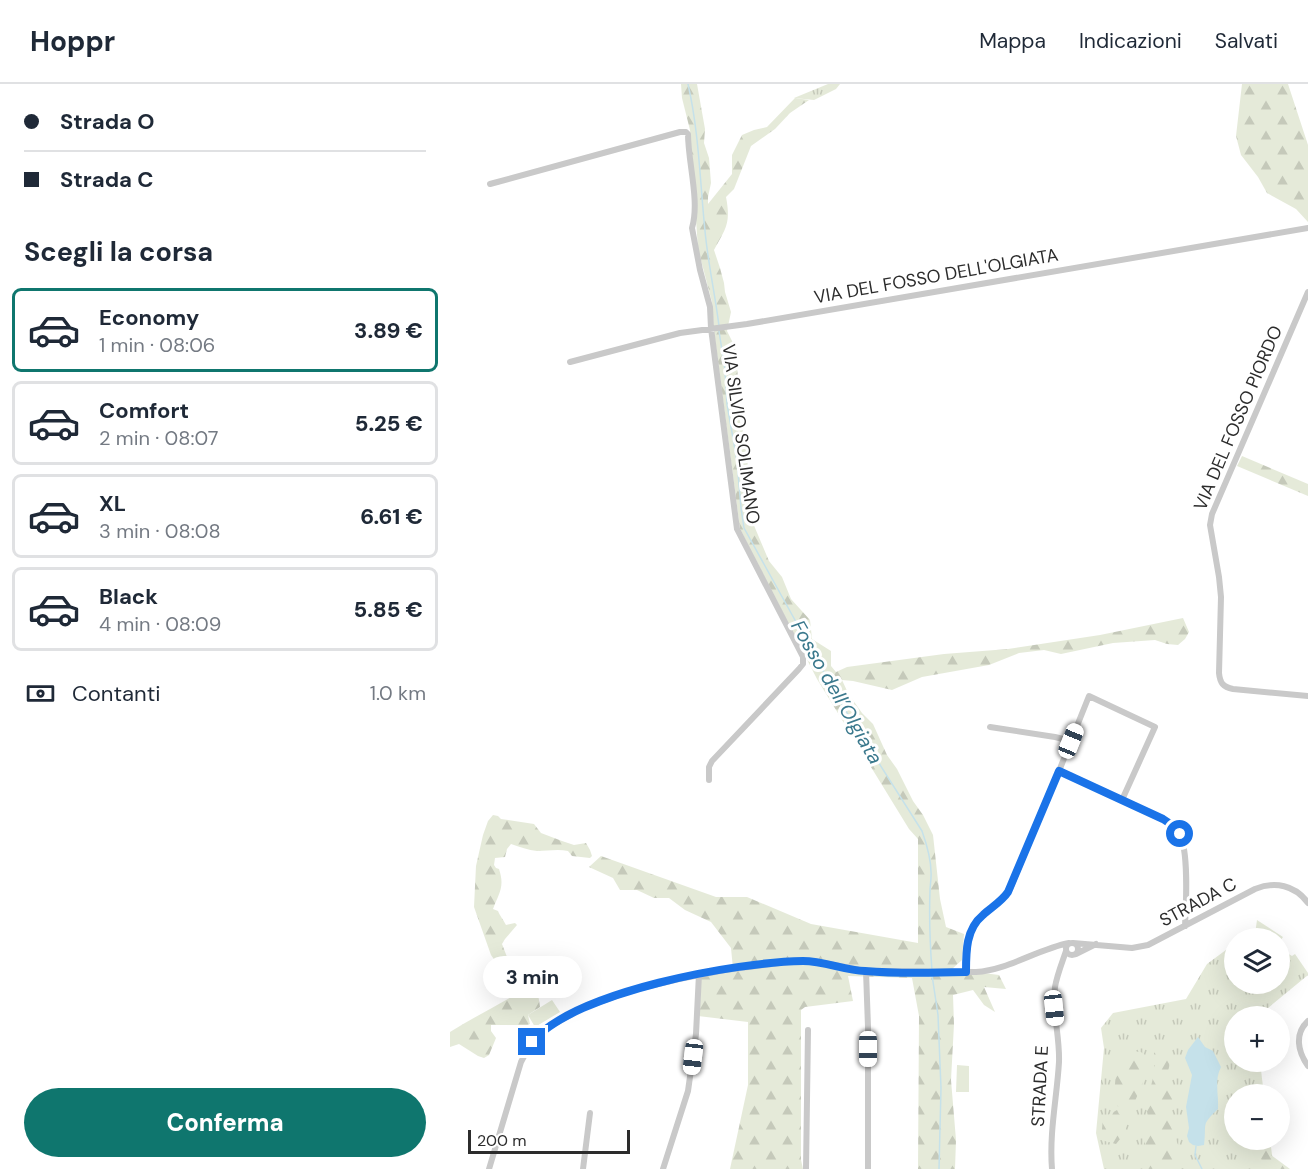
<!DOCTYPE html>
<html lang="it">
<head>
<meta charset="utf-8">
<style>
  :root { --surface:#fff; --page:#f6f6f7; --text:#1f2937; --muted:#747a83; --line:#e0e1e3; --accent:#0f766e }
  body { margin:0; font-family:"DM Sans",sans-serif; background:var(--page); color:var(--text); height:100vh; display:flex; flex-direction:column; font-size:22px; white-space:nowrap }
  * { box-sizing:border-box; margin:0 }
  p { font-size:20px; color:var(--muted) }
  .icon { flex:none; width:33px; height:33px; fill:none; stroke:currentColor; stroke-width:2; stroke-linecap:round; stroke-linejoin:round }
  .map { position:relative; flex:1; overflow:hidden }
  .drawer { display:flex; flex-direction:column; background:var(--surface); width:450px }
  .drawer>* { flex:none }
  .guide { display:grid; align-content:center; height:132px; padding:0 24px; background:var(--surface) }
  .fabs { position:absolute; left:774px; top:844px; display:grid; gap:12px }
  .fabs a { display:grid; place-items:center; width:66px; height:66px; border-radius:50%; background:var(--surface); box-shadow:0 6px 24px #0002; font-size:30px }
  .scale { position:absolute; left:18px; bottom:15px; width:162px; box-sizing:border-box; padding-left:6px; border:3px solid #2c2c2c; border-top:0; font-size:16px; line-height:21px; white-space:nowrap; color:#2c2c2c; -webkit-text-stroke:4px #fff; paint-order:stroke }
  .end { position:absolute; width:27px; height:27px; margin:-14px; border:8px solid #1a73e8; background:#fff; box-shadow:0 0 0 3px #fff }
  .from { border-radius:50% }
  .bubble { position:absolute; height:42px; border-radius:21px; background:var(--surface); box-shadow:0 6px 24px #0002; font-size:20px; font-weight:800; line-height:42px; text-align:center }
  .car { position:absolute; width:18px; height:36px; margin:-18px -9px; border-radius:8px; box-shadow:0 0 4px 2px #0007; background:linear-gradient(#fff 24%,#345 0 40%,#fff 0 76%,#345 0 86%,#fff 0) }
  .guide b { display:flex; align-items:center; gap:21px; height:57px; font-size:22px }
  .guide b+b { border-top:2px solid var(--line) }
  .guide i { width:15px; height:15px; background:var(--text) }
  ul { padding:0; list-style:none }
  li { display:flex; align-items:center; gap:18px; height:84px; margin:0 12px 9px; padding:0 12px; border:3px solid var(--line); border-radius:9px }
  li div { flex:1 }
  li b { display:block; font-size:22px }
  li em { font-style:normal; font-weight:800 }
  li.current { border-color:var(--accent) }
  li>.icon { width:54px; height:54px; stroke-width:1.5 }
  h2 { padding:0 24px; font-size:27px; line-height:72px }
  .pay { display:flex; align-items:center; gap:15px; height:66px; padding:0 24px; font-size:22px }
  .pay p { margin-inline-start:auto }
  .action { display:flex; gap:12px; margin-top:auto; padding:12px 24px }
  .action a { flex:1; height:69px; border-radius:36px; background:var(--accent); color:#fff; font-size:24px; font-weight:800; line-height:69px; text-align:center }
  header { display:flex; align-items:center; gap:36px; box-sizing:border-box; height:84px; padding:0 30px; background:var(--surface); border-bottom:2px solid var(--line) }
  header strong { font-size:28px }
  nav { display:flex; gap:33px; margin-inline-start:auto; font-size:21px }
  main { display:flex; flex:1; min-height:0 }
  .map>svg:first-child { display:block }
</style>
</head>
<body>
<header>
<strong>Hoppr</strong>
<nav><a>Mappa</a><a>Indicazioni</a><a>Salvati</a></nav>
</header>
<main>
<section class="drawer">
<div class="guide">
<b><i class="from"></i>Strada O</b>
<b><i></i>Strada C</b>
</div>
<h2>Scegli la corsa</h2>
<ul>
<li class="current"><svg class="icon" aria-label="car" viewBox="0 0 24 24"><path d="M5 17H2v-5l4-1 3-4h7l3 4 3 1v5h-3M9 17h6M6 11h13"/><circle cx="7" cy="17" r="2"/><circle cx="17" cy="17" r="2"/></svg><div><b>Economy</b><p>1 min · 08:06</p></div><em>3.89 €</em></li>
<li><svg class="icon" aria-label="car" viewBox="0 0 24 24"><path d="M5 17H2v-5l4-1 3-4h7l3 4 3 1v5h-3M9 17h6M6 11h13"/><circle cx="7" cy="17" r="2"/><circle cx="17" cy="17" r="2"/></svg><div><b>Comfort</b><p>2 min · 08:07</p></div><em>5.25 €</em></li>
<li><svg class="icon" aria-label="car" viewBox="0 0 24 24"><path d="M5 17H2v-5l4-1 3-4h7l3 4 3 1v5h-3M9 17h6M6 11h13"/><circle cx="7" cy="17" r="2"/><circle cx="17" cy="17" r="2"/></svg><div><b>XL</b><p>3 min · 08:08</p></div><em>6.61 €</em></li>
<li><svg class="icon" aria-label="car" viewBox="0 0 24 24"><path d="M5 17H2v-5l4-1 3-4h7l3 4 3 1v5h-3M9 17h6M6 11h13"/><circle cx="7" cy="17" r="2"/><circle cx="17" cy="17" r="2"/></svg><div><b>Black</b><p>4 min · 08:09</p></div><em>5.85 €</em></li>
</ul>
<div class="pay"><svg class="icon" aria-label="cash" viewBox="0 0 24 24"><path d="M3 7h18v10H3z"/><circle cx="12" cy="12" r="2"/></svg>Contanti<p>1.0 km</p></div>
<div class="action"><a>Conferma</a></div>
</section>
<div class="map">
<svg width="858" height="1085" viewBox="0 0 858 1085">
  <defs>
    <pattern id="grass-tufts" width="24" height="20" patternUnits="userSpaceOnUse" patternTransform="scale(1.5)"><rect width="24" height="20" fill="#e5ead9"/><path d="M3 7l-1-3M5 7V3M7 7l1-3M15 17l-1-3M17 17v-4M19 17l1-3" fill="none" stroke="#c5c9ba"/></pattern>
    <pattern id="forest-firs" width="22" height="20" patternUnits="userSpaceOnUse" patternTransform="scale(1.5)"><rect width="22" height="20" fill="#e5ead9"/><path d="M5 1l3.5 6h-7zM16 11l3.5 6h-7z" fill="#c5c9ba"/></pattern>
  </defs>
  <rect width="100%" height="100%" fill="#fff"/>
  <!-- grass -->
  <path fill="url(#grass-tufts)" d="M378,0h12l-4,5 -22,11 -20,-2z
    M807,836l26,17 -3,4 6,5 -2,5 8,5 3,-2 13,19v2l-40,33 -3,9h-31v45h26l4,33h-30v45h36l4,29h-170l-8,-36 8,-85 -3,-20 12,-15 73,-14 21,-35 27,-20v40h46v-45h-39l6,-5h8z"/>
  <!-- forest -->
  <path fill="url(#forest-firs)" d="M231,0h16l8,45 -1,14 5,15 2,25 -3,14v7l24,-30v-19l10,-20 12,-5 13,-3 28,-29 14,2 -19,13 -15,16 -24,17 -17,43 -8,8c5,26 0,31 -12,53l6,18 4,15 1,9 6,20 -4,19 8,16 4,40 -6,12 10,32 4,23 3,47v15l19,45 13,16 9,22 19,21 2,19 19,12v15l5,6 11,-5 97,-13 64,-5 92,-14 83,-17 6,14 -4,7 -7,6 -11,-1 -12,-4 -42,3 -52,11 -17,-4 -25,3 -30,12 -67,12 -30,13 -39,-9 -11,-1 6,13 14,20 11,11 14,31 10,14 16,32 10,14 10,20 7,64 6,28 18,7 -2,26 -10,9 47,6 7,14 -22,-2 11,25 -11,-7 -11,-15 -20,5 1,29 -3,56 5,60 -1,29h-37l1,-153 -7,-38 -64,-2 5,25 -48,6 -4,3v150l2,9h-73l18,-84v-63l-50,-6 1,-42 34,-5 -2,-21 -20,-26 -26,-12 -16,-12h-15l-17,-8h-17l-7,-12 -24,-11 12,-11 115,41h31l64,27 107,19v-104l-9,-10 -92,-150 -77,-150 -26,-198 -2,-29 -14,-53 -8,-119 -8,-32z
    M792,0h46l20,61v77l-12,-13 -29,-16 -9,-16 -17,-22 -5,-19z
    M792,372l66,28v12l-71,-30z
    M43,731l5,1 3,3 33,5 7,9 21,8 12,4 12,-2 4,7 2,6 -2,2 -18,-2 -4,-5c-10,-2 -21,0 -31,0 -9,-1 -17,-4 -26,-7l-4,5 -2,8 -10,1 -1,7 2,3 3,1c6,18 0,24 -6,40l5,2c2,5 5,8 8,14l9,-2 2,2 -12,14 -3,5 10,26 13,11 5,-5c6,11 9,20 10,31l-12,8 2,9 -7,3 -3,-2h-29v6l5,7 -7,17 -5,3 -6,-2 -19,-12 -9,3v-15c21,-13 42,-24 63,-36l1,-7 -11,-17 -12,-17 -17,-48 2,-41 7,-31 5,-14z
    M709,965c10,5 13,14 8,24h-2v4l4,2 8,13 -7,12 -3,1v3c7,5 7,11 6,19h-2l2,4 -4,2 2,5 5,2c4,8 4,14 6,23l-2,4 4,2h-36l-1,-2 -2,-10 8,-3 -1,-3 -5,-2 -3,-8 2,-10 9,-1 -7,-13 -2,-11 7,-28 2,-13 -1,-12z
    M679,967l12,1 6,5 -2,20 -12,29 -9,5 -13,-10 3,-5 3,-36z
    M667,1026l2,4 8,7 -2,12 -9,11 -15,-4 2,-22z
    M804,1056h16l1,15 19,14h-25z"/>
  <!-- park -->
  <path fill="#e5ead9" d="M102,916l8,12 -25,15 -7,-12z
    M507,981l12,1v26h-13z"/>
  <!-- water -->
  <path fill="#c5e1ea" d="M748,953l7,10 8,4 8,16c-7,13 -2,28 -3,42 -18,17 -11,14 -14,36l-6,1 -5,-1 -4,-3 -2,-6 2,-8 -3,-21 6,-32 -7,-17 3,-8z"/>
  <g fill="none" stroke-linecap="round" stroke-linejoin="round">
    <!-- stream -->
    <path stroke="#c5e1ea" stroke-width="1.5" d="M238,0c11,48 12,98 17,147 3,32 10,63 14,95
      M269,247l6,39 2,34 10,57 4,47 3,20 98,177 80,126c5,14 10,30 9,46 0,4 -1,9 -1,14 -1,26 0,53 2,80
      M482,891l6,40 3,73 -2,81
      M746,1062l-1,9 7,14"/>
    <!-- street -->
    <path stroke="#c9c9c9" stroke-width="6" d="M40,100l190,-52h6l2,2c0,29 12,67 4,94l8,42 10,37 1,21 26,201 66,128v7l-4,5 -87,92 -3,6v13
      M858,208l-96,222 -2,11 9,52 2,20 -2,76c1,10 4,14 14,16l75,7
      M120,278l110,-29 67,-9 561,-96
      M540,643l65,10 16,4
      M609,687l104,48c7,4 14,9 17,16 9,18 6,70 5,91
      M616 865a6 6 0 1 1 12 0a6 6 0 1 1-12 0Z
      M623,859l59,5 16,-3 107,-56c20,-8 40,-4 53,14
      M626,870l20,-10
      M416,887l2,56v142
      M516,889c0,-25 0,-45 20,-61 9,-7 18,-13 24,-23l49,-118 30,-75 66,31 -33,73
      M858,937c-14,13 -10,31 0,45
      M39,1085l32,-107 9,-17 17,-17 36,-20 50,-18 46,-11 46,-9 63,-8h31l47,9 110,1c32,-2 62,-23 93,-29
      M133,1085l7,-56
      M213,1085l25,-78 8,-57 3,-60
      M356,1085l2,-139
      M602,1085c-3,-36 5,-72 7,-107 1,-25 -7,-50 -4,-75 2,-12 7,-24 11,-36"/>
  </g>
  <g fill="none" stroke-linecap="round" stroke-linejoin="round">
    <!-- route -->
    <path stroke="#1a73e8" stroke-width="8" d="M82,958c43,-51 205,-80 271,-81 21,0 41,9 62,10 33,3 68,2 101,1 0,-21 0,-43 17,-57 9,-8 19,-14 25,-23l51,-121 104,48 9,6 8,9"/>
  </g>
  <g text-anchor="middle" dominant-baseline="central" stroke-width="6" stroke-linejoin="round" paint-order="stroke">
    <!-- street labels -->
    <g font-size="18" fill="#2c2c2c" stroke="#fff">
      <text transform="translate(486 192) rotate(-10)">VIA DEL FOSSO DELL'OLGIATA</text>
      <text transform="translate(788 334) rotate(-67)">VIA DEL FOSSO PIORDO</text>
      <text transform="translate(291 350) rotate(82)">VIA SILVIO SOLIMANO</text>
      <text transform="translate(748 818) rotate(-28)">STRADA C</text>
      <text transform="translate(590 1002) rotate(-87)">STRADA E</text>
    </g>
    <!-- water labels -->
    <g font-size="20" font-style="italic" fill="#3b798d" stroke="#fff">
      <text transform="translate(387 608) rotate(60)">Fosso dell’Olgiata</text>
    </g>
  </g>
</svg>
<div class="fabs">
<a><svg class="icon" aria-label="layers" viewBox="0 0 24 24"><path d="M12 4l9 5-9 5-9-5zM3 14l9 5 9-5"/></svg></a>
<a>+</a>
<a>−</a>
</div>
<div class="scale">200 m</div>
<i class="end from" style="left:730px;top:750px"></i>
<i class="end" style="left:82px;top:958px"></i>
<div class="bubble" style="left:33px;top:872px;width:99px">3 min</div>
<i class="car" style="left:621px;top:657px;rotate:22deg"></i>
<i class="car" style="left:604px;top:924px;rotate:174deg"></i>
<i class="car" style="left:418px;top:965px;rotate:180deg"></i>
<i class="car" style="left:243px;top:973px;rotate:187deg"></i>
</div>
</main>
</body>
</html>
